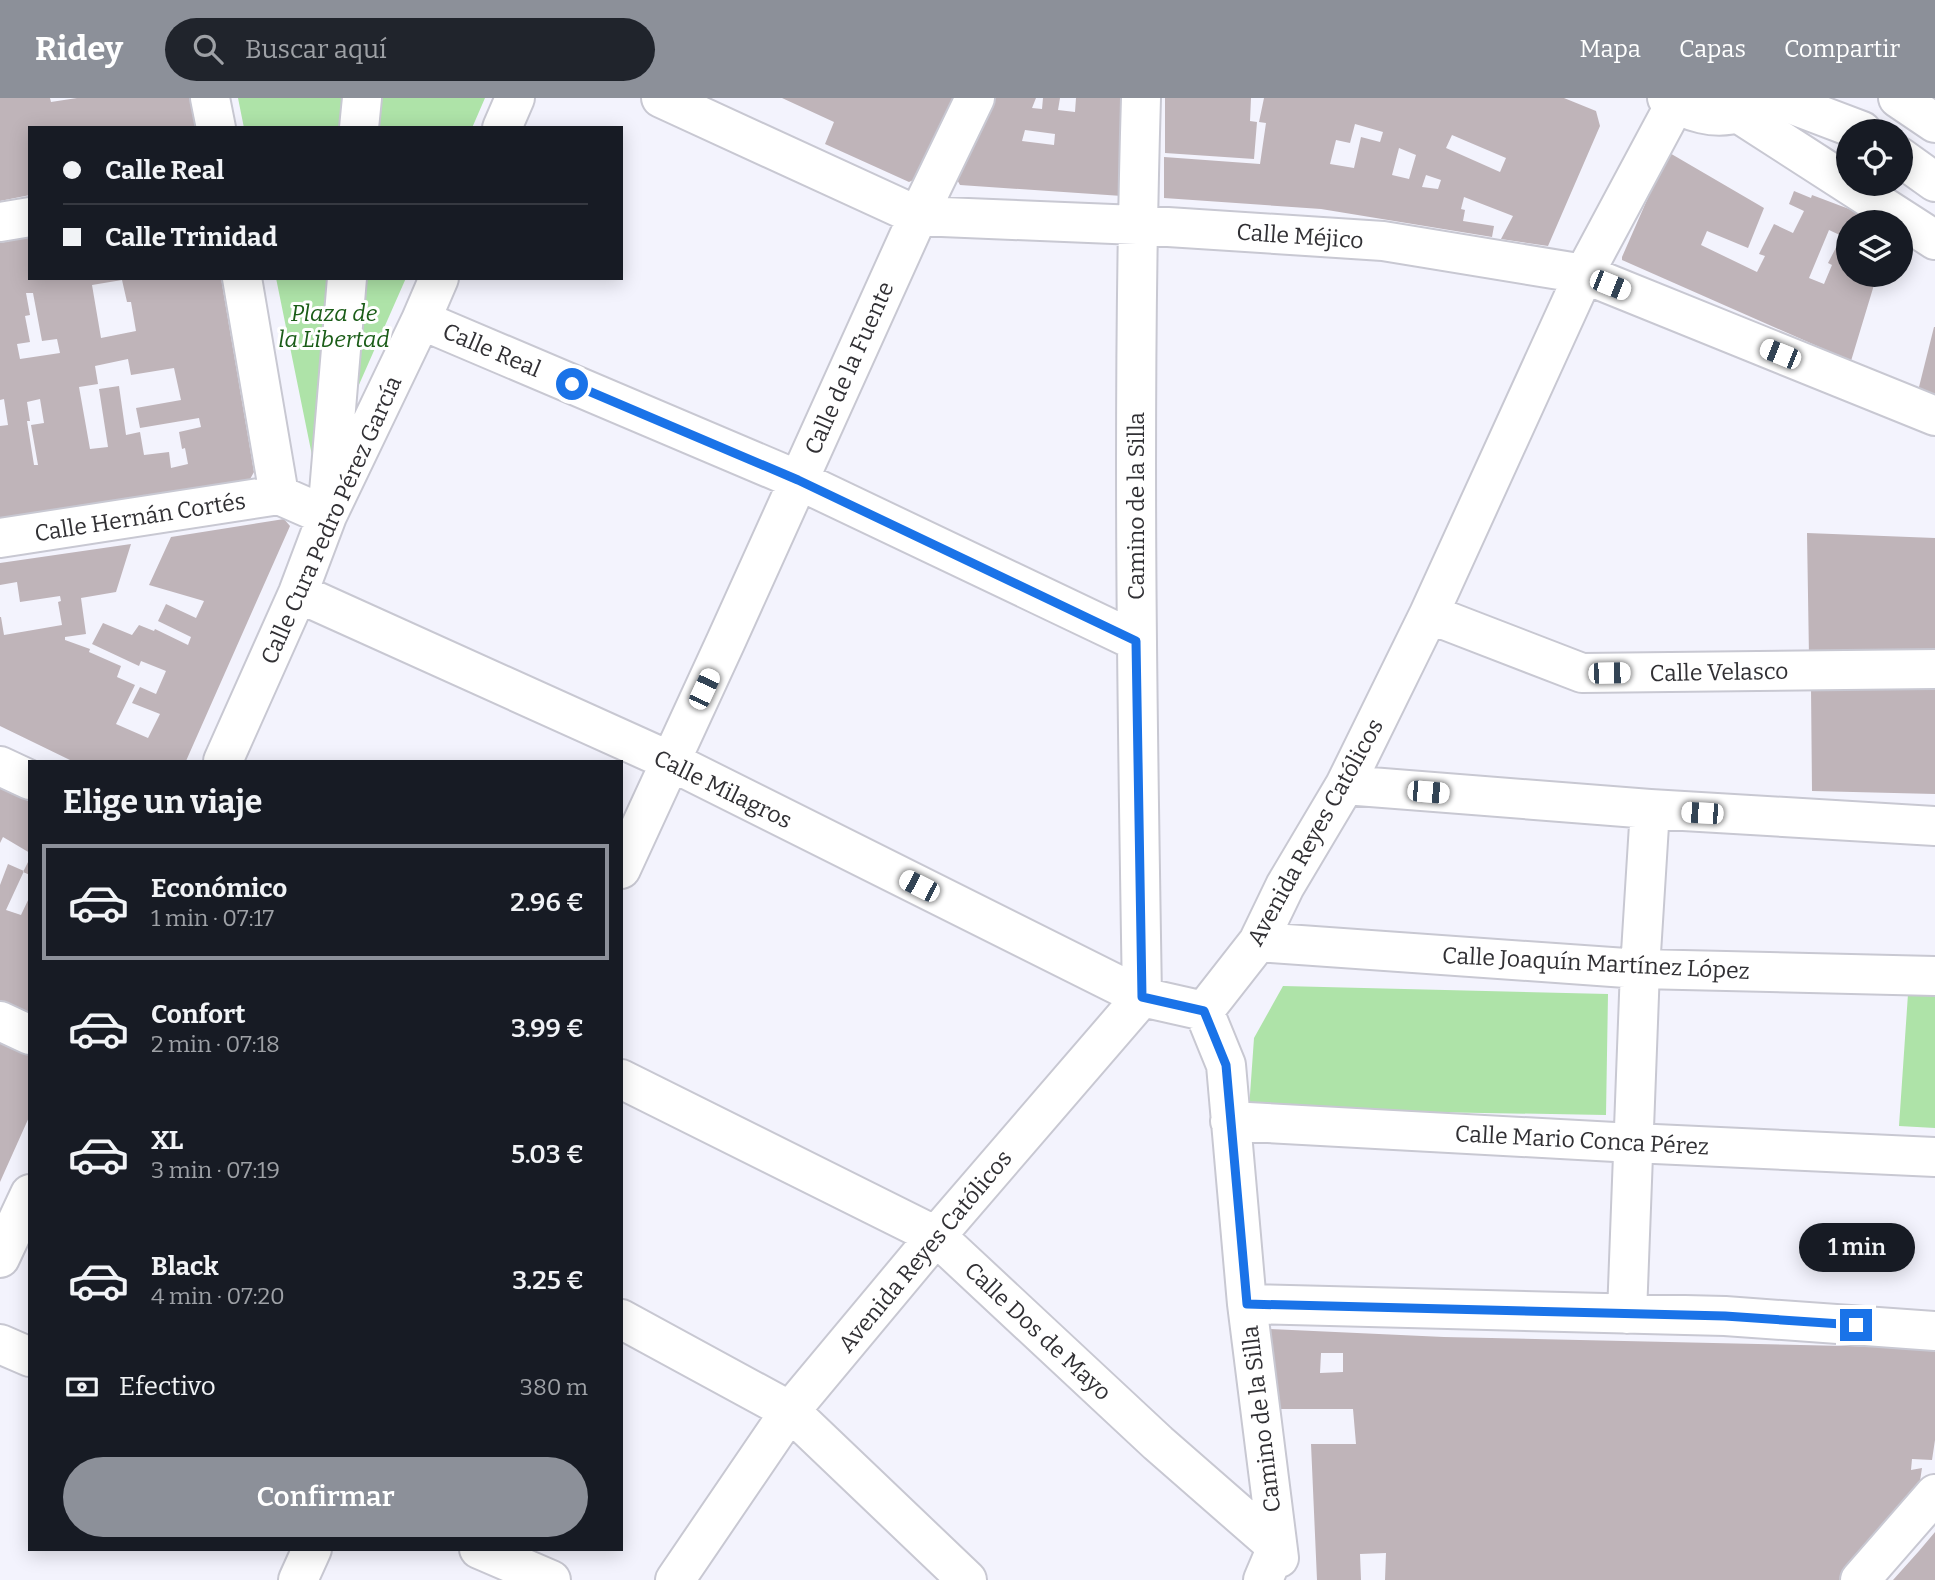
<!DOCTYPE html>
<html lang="es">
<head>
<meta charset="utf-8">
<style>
  :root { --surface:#171b24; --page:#20242c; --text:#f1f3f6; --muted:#9ea1a6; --line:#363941; --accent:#8c9099 }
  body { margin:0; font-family:Bitter,serif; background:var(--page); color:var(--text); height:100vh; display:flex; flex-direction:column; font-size:26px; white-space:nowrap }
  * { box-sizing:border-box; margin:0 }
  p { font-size:23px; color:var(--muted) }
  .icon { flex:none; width:38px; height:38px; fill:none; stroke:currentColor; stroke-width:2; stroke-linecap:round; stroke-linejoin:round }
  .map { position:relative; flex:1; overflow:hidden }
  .side { position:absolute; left:28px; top:662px; width:595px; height:791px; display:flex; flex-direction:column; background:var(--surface); border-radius:0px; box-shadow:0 4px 18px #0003 }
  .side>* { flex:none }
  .banner { position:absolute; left:28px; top:28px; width:595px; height:154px; border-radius:0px; box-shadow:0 4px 18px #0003; display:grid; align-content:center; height:154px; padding:0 35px; background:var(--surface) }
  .controls { position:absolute; left:1836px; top:21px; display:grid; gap:14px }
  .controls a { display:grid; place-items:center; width:77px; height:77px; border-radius:50%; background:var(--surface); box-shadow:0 4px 18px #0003; font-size:35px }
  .end { position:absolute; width:32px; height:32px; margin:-16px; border:9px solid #1a73e8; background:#fff; box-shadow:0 0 0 4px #fff }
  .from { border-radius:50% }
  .bubble { position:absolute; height:49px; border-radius:24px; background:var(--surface); box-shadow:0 4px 18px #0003; font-size:23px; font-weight:600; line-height:49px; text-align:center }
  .car { position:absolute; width:21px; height:42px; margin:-21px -10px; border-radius:9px; box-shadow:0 0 5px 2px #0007; background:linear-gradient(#fff 24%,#345 0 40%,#fff 0 76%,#345 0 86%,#fff 0) }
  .banner b { display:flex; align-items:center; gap:24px; height:66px; font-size:26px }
  .banner b+b { border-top:2px solid var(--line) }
  .banner i { width:18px; height:18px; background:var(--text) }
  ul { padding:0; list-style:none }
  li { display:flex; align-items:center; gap:21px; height:116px; margin:0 14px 10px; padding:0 21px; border:4px solid transparent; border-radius:0px }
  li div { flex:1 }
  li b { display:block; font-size:26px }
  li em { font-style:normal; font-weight:600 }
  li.current { border-color:var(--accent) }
  li>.icon { width:63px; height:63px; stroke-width:1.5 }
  h2 { padding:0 35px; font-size:32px; line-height:84px }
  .pay { display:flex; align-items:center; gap:18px; height:77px; padding:0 35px; font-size:26px }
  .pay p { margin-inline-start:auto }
  .button { display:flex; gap:14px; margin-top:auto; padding:14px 35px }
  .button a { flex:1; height:80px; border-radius:42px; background:var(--accent); color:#fff; font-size:28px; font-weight:600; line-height:80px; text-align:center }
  header { display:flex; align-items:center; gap:42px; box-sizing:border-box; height:98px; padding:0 35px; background:var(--accent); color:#fff }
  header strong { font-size:33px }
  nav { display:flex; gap:38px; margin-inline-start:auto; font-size:24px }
  .search { width:490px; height:63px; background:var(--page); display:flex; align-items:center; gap:18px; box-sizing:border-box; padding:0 24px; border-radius:38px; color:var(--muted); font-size:26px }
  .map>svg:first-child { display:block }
</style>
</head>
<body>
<header>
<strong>Ridey</strong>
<div class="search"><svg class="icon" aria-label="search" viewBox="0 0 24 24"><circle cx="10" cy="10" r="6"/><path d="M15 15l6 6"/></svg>Buscar aquí</div>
<nav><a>Mapa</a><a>Capas</a><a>Compartir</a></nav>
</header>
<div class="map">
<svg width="1935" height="1482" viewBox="0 0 1935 1482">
  <rect width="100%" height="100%" fill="#f3f3fd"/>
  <!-- green -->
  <path fill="#aee3a8" d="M238,0h247l-13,30h-228z
    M276,180h130l-89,202z
    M1283,888l325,8 -2,121 -357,-6 5,-71z
    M1908,896l27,2v132l-36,-2z"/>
  <!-- building -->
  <path fill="#bfb4b9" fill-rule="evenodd" d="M0,0h50l1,4 26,-4h114l5,30h-166v67l-30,6z
    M782,0h173l-35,79 -11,5 -84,-38 9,-22z
    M990,0h46l-4,10 10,1 1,-11h17l-2,12 17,2 1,-14h46v98l-162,-11 -5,-9zM1025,32l30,4 -1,11 -32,-4z
    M1165,0h86l-1,23 7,1 -3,37 -89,-6z
    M1264,0h300l32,13 4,15 -52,120 -47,-7 12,-23 -49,-19 -3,12 4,1 -2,11 31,5 -2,11 -171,-28 -157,-11v-41l96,7 6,-41 -7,-1zM1355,26l28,8 -3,10 -19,-5 -7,31 -24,-4 6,-24 14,3zM1452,37l54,23 -6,14 -54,-24zM1399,50l17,7 -7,24 -17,-4zM1426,77l15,5 -3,9 -16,-2z
    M1668,54l96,56 -16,40 -41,-17 -6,14 56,27 8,-16 -6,-2 15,-30 19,9 11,-22 -15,-7 5,-13 17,7 1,-3 53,20 10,7h-27v53h29l-26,86 -229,-101v-3zM1829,132l13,6 -14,27 4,2 -8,19 -15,-6z
    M30,139v41h191l33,194 -5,9 -249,40v-95l8,-1 -4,-26 -4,1v-157zM122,182l5,22h4l5,29 -35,7 -9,-53zM26,195h7l9,48 15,-2 3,14 -40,6 -3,-15 13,-2 -5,-26 5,-1zM128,261l3,16 43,-7 7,32 -45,8 4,20 59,-10 2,9 -22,5 3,17 3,-1 3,16 -17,4 -2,-16 -25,3 -4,-23 -14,3 -7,-49 -20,3 9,58 -18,2 -11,-62 19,-3 -3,-18zM40,301l4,24 -13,2 7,40h-4l-7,-44h3l-3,-19z
    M1934,229h1v72l-17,-8z
    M284,421l6,7 -104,235h-114l-72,-35v-109h1l3,18 58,-10 -4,-23 3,-1 -1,-5 -40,6 -3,-20 -17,3v-22l131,-19 -15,48 -35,6 5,36 -21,3v3l25,9 -1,3 32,14 -4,11 18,8 -19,39 32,14 12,-24 -28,-11 8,-16 16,7 10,-23 -25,-10 -2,5 -47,-22 11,-21 29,12 7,-10 15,6 1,-2 33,16 3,-8 -33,-16 8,-17 30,14 8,-17 -55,-16 22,-48z
    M1807,435l128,5v118l-126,1z
    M1811,590h124v106l-123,-3z
    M0,688l30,16v51l-27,-16 -3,6z
    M30,760v17l-7,-3z
    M8,766l16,7 -18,39 15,5 9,-19v117l-30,-13v-115z
    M0,943l30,13v61l-30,67z
    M1269,1231l175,8 491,11v92l-3,20 -20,-1 -1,11 11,-2 -2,13 9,1 -81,98h-463l1,-27 -26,1 1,26h-44l-6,-136h45l-3,-35h-74zM1321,1255h22v19l-23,1z
    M1935,1434v48h-42l26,-29z"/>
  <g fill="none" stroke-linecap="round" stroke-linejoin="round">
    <!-- minor casing -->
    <g stroke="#c8c8d2" stroke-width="42">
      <path id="minor" d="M210,0l6,30
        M661,0l257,118 219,9 246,16 201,33 351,142
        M1738,15l197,127
        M359,30l3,-30
        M502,30l13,-30
        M0,124l30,-5
        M242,180l37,217 48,21 20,-238
        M421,222l377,160 338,161
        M0,440l279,-43
        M298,495l372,168 472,236c-5,-299 -10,-599 -1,-899
        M1429,516l153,59 353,-4
        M223,663l75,-168 29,-77 94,-196 18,-42
        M0,668l30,14
        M1345,687l305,24 285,17
        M621,771l105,-228 192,-425 57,-118
        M1258,844l382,27 295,7
        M1204,913l22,54 21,239 32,254
        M0,923l30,14
        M621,981l315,157 222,207 119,104 -14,33
        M1230,1023l403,22 302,14
        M0,1160l30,-64
        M1247,1206l478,12 210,15
        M1627,1216l13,-345 10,-160
        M621,1221l169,92 177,169
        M0,1246l30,13
        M479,1451l72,31
        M298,1482l14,-31
        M675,1482l115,-169 146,-175 206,-239 62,14 54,-69 27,-56 60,-101 84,-171 155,-340 91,-170
        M1860,1482l75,-86"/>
    </g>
    <!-- major casing -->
    <g stroke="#c8c8d2" stroke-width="42">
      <path id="major" d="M1667,0c20,14 49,23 73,14 10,-3 20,-9 30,-14
        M1775,0l87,33
        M1898,0l37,25
        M1900,59l35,25"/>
    </g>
    <!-- minor -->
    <use href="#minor" stroke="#fff" stroke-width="38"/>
    <!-- major -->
    <use href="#major" stroke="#fff" stroke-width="38"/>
  </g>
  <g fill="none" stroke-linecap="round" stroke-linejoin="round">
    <!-- route -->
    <path stroke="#1a73e8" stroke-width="9" d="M572,286l226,96 338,161 6,356 62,14 22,54 21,239 478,12 131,9"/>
  </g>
  <g text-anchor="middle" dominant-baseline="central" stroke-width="6" stroke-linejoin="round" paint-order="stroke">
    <!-- street labels -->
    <g font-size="23" fill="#313034" stroke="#fff">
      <text transform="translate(1300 138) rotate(4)">Calle Méjico</text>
      <text transform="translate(492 252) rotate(23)">Calle Real</text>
      <text transform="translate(849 270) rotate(-66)">Calle de la Fuente</text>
      <text transform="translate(1136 408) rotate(-90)">Camino de la Silla</text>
      <text transform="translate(140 419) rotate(-9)">Calle Hernán Cortés</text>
      <text transform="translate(331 422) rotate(-66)">Calle Cura Pedro Pérez García</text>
      <text transform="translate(1719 574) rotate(-1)">Calle Velasco</text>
      <text transform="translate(723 691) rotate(26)">Calle Milagros</text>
      <text transform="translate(1315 734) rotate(-61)">Avenida Reyes Católicos</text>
      <text transform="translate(1596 865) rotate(3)">Calle Joaquín Martínez López</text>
      <text transform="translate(1582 1042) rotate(3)">Calle Mario Conca Pérez</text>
      <text transform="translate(925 1153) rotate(-50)">Avenida Reyes Católicos</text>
      <text transform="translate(1038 1233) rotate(43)">Calle Dos de Mayo</text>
      <text transform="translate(1261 1321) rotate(-97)">Camino de la Silla</text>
    </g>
    <!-- park labels -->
    <g font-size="23" font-style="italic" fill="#1b5d18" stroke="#fff">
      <text x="334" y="215">Plaza de<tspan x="334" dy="26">la Libertad</tspan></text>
    </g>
  </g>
</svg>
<div class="controls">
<a><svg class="icon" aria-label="locate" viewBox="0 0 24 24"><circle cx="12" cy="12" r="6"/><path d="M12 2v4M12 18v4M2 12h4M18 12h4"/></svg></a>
<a><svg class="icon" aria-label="layers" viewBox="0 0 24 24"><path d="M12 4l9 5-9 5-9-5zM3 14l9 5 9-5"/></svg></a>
</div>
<i class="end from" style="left:572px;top:286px"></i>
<i class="end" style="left:1856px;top:1227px"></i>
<div class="bubble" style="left:1799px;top:1125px;width:116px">1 min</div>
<i class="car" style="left:1610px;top:187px;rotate:112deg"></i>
<i class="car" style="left:1780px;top:256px;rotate:292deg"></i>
<i class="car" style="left:1609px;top:575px;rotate:89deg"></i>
<i class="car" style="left:704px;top:591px;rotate:25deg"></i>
<i class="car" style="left:1428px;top:694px;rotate:95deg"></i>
<i class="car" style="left:1702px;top:715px;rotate:273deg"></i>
<i class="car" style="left:919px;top:788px;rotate:297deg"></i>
<div class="banner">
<b><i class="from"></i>Calle Real</b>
<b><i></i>Calle Trinidad</b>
</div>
<section class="side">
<h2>Elige un viaje</h2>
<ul>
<li class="current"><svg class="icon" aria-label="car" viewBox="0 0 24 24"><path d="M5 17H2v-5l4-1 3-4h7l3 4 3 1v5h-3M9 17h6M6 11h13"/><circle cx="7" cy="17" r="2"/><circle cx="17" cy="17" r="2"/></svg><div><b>Económico</b><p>1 min · 07:17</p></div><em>2.96 €</em></li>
<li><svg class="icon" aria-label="car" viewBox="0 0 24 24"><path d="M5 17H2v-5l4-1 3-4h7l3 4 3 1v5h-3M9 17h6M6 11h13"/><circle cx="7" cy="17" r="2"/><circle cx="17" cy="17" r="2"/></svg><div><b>Confort</b><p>2 min · 07:18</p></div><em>3.99 €</em></li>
<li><svg class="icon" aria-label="car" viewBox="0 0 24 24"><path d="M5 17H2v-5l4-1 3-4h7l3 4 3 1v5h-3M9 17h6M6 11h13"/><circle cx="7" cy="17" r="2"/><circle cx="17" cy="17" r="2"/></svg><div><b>XL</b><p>3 min · 07:19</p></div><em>5.03 €</em></li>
<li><svg class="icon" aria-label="car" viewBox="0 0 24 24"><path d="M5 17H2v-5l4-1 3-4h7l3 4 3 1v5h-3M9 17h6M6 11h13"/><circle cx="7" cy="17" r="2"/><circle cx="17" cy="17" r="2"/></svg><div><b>Black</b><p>4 min · 07:20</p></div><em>3.25 €</em></li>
</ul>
<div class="pay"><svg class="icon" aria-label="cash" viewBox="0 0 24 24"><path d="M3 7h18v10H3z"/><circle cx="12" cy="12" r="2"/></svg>Efectivo<p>380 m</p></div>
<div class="button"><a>Confirmar</a></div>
</section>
</div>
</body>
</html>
